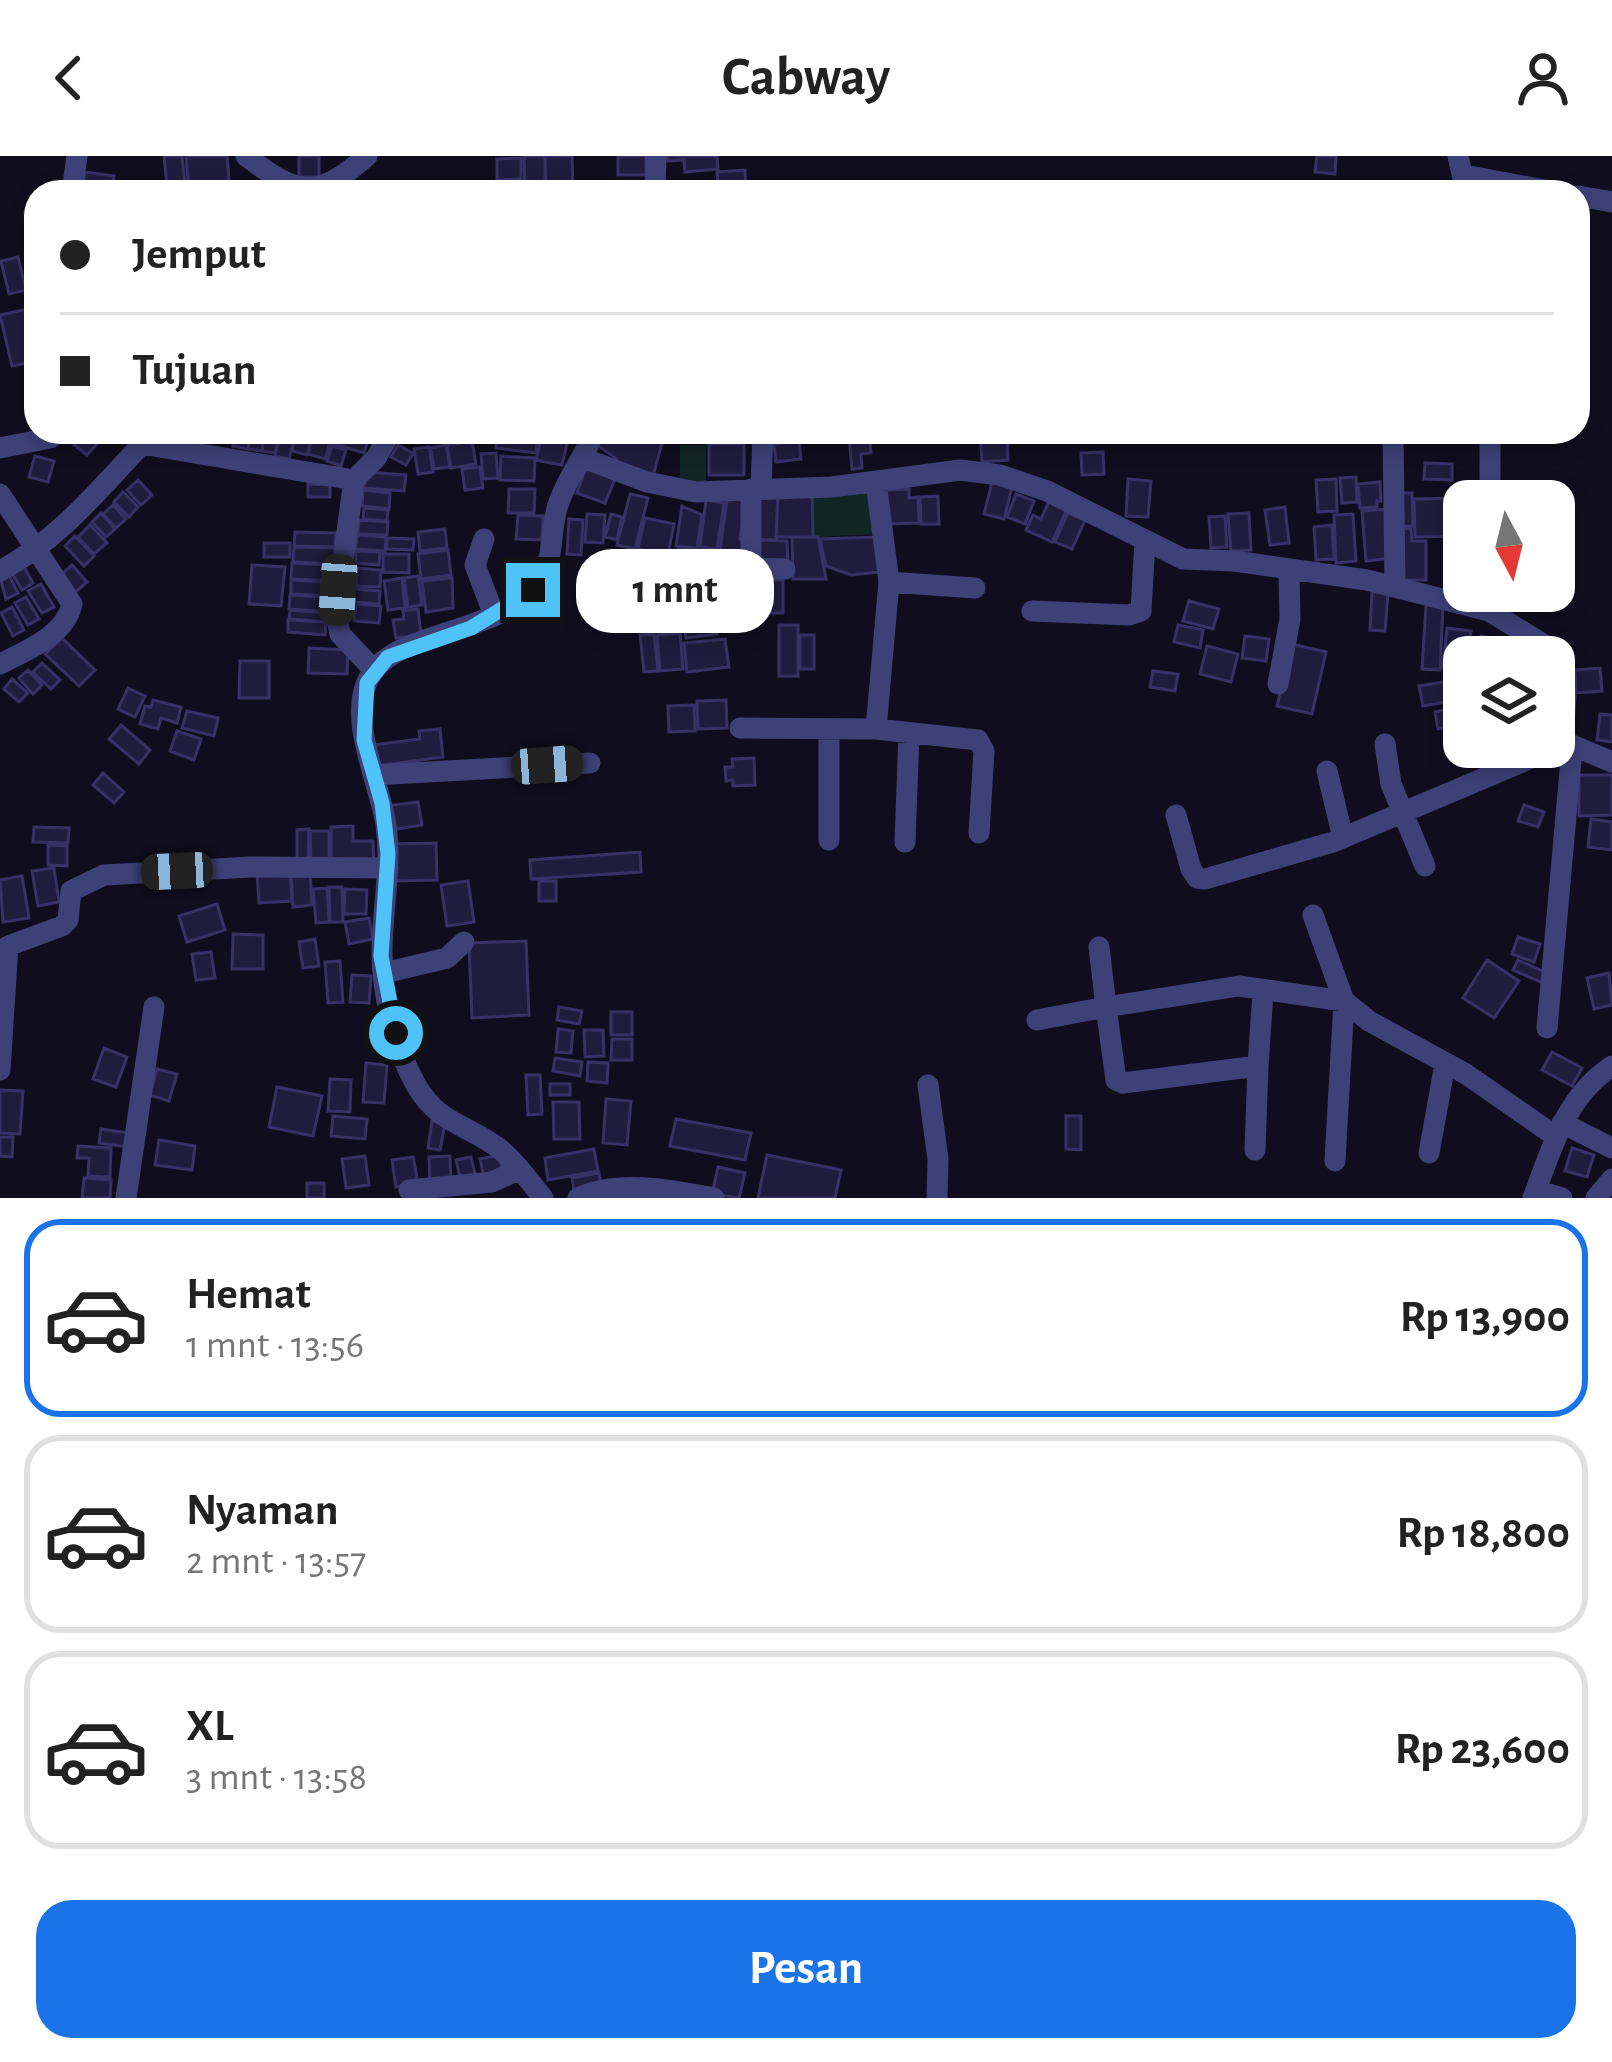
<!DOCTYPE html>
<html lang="id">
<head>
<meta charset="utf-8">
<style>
  :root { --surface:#fff; --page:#f6f6f6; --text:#222; --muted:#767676; --line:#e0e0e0; --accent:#1a73e8 }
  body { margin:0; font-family:"Alegreya Sans",sans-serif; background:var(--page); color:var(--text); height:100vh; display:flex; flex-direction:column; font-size:45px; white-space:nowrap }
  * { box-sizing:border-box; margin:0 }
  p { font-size:39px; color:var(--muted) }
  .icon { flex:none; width:66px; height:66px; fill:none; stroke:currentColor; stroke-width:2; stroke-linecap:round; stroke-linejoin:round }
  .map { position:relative; height:1042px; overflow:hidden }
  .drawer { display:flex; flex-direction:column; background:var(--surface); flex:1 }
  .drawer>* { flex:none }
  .guide { position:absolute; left:24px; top:24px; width:1566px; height:264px; border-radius:36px; box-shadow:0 6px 18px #0003; display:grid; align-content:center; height:264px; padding:0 36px; background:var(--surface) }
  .needle { width:78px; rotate:173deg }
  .tools { position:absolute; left:1443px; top:324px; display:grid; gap:24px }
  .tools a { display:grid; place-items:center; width:132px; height:132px; border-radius:24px; background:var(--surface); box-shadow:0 6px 18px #0003; font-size:60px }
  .end { position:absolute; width:54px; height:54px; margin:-27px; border:15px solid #4fc3f7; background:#111; box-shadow:0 0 0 6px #111 }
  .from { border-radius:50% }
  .bubble { position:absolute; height:84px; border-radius:36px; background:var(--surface); box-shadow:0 6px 18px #0003; font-size:39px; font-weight:600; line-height:84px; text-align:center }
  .car { position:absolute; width:36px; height:72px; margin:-36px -18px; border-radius:15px; box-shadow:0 0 9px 3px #0007; background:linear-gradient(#222 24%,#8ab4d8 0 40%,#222 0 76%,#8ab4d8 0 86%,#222 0) }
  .guide b { display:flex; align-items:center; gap:42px; height:114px; font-size:45px }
  .guide b+b { border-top:3px solid var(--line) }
  .guide i { width:30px; height:30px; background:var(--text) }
  ul { padding:21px 0 0; list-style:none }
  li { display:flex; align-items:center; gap:36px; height:198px; margin:0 24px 18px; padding:0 12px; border:6px solid var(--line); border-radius:36px }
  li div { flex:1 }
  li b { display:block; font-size:45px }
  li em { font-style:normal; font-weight:600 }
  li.current { border-color:var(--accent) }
  li>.icon { width:108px; height:108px; stroke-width:1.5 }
  .primary-button { display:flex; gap:24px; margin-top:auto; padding:24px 36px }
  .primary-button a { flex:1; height:138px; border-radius:36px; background:var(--accent); color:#fff; font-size:48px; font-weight:600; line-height:138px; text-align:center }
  header { display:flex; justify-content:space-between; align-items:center; height:156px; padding:0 36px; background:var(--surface); font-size:54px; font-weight:600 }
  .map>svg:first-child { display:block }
</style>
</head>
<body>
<header><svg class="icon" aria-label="back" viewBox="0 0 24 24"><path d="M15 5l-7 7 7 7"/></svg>Cabway<svg class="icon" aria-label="person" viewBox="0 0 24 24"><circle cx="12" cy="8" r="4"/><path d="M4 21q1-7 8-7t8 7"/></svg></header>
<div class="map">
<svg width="1612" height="1042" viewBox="0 0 1612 1042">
  <rect width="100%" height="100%" fill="#100e1e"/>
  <!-- green -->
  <path fill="#122725" d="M680,289h26v36h-26z
    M871,329l7,49 -65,3 -1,-46z"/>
  <!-- building -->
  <path fill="#201c3d" stroke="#373166" stroke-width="3" d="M164,0h18l3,28 -18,2z
    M186,0h41l3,36h-41z
    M299,0h20v21h-20z
    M524,0h21v36h-20z
    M545,0h27l1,36h-27z
    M618,0h28v19h-28z
    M667,0h50l1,13 -33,3 -1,-12 -16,1z
    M1317,0h19l-1,18 -20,-2z
    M521,2v21l-24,1v-21z
    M745,14l1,22h-44v-6l16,-1 -1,-13z
    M85,16l29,4 -3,16h-29z
    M36,55v24l-9,1 -2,-24z
    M18,101l8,33 -17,4 -8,-33z
    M36,151v54l-24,5 -12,-51z
    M83,276l14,12 -10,11 -14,-11z
    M236,276h15l-3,17 -15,-3z
    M251,276h14l-3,19 -14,-2z
    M265,276h14l-4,21 -13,-2z
    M281,276h15l-7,27 -14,-3z
    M297,276h16l-6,23 -15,-4z
    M314,276h19l-8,27 -17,-5z
    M335,276l33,8 -4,13 -32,-10z
    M422,276h27l1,7 -26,3z
    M498,276l40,1 -2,20 -40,-5z
    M543,276l26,3 -7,30 -26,-5z
    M603,276h50l11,4 -12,44 -38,-14 3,-7 -20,-14z
    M774,276h32v6l-31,4z
    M980,276h27l1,28 -26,2z
    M869,278l2,19 -10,1 1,14 -10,1 -3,-32z
    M472,285l4,23 -25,4 -4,-23z
    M799,285l2,18 -25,3 -2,-18z
    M709,288h35v31h-35z
    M398,289l15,8 -7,12 -15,-8z
    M446,289l4,22 -16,2 -3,-21z
    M332,290l14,4 -5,16 -14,-5z
    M429,291l4,25 -15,2 -4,-25z
    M1103,296l1,22 -22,1 -1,-22z
    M496,297l2,25 -15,1 -2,-25z
    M35,300l19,5 -6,21 -19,-5z
    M501,300l34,2 -1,23 -34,-1z
    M1425,307l27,1v16l-28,-1z
    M480,311l3,21 -18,2 -3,-21z
    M586,312l31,6 -12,29 -28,-10z
    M365,316l41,3 -2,16 -40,-3z
    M1356,321l1,25 -15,1 -2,-25z
    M1128,323l23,2 -3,36 -22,-1z
    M1336,323l1,32 -19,1 -2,-32z
    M138,324l14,15 -11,10 -14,-15z
    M992,326l20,5 -8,32 -20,-5z
    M1380,326l1,19h-4v6l-17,1 -2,-24z
    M308,328l22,1v12h-22z
    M509,333h26l-1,24h-26z
    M909,333v9l9,-1 1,26 -32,1 -1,-34z
    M363,334l27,3 -1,16 -27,-3z
    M755,334l23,1 -2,49 -23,-1z
    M778,335h34l1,46h-37z
    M123,336l15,15 -9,10 -15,-15z
    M728,337l18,2 -6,44 7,1 -3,21 -25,-3z
    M1395,337h17l1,33 -17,1z
    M630,338l18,4 -13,51 -18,-4z
    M1016,338l18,7 -9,23 -18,-7z
    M938,340l1,28h-18l-1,-27z
    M1463,342l1,38 -49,1 -1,-38z
    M706,344l18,3 -7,46 -17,-2z
    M1049,345l18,8 -15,33 -26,-12 7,-15 8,4z
    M113,349l13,14 -10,9 -13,-14z
    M682,350l20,9 -5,33 -21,-2z
    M1285,351l4,36 -19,2 -5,-35z
    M364,352l24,2 -1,11 -24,-2z
    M1389,353l4,49 -27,3 -4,-50z
    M101,357l14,16 -9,8 -14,-15z
    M1068,357l17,7 -13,29 -17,-7z
    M1249,357l2,37 -20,1 -3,-37z
    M587,358l18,1 -2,28 -18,-1z
    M611,358l11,3 -5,23 -12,-3z
    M1353,358l3,47 -20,2 -2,-48z
    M518,359l25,1 -1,24 -26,-1z
    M1225,360l2,31 -16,1 -2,-31z
    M645,362l29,6 -6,31 -30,-6z
    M569,363l14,1 -2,35 -14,-1z
    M359,364l29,2 -1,13 -29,-1z
    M90,369l17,18 -13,11 -16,-17z
    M1332,369l2,34 -18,1 -2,-33z
    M1398,372l13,1 1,12h14v39h-28z
    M445,373l2,19 -27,3 -2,-19z
    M295,376l41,1 -1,14 -41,-1z
    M357,379l29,2 -1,14 -29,-2z
    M75,380l19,20 -10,10 -19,-20z
    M792,381h26l8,42h-33z
    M878,381l2,35 -29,3 -25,-9 -6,-27z
    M387,382l27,1 -1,11 -26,-1z
    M760,384l27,1 1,23 -29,-1z
    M264,387h26v14h-26z
    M294,391l41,1v16l-42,-2z
    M678,393l35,3 -1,22 -36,-3z
    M448,394l3,25 -30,4 -3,-25z
    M356,395l24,1 -1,13 -23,-2z
    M383,398h26v19l-26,-1z
    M667,402l1,25 -28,1 -1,-24z
    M22,407l11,20 -11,7 -12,-20z
    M292,407l41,2v16l-42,-2z
    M72,409l15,17 -14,12 -14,-17z
    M252,409l33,2 -4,39 -32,-2z
    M357,412l24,2 -1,17 -24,-1z
    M8,417l10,20 -12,6 -6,-22z
    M1450,417l14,1v17l11,2 -26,-1z
    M418,420l4,29 -14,2 -4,-29z
    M402,422l3,30 -17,2 -4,-29z
    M452,422l1,30 -27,4 -4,-31z
    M291,424l39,2 -1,14 -38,-2z
    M745,424h38v33h-38z
    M41,428l13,23 -12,6 -14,-22z
    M354,433l26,2 -1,13 -26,-2z
    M669,436v15l-32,1v-15z
    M1372,436l16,1 -3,38 -15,-1z
    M290,439l39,2 -1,15 -39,-3z
    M26,441l13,22 -11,6 -13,-22z
    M1189,445l30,8 -6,20 -30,-8z
    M356,448l25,2 -2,17 -25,-2z
    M712,448l5,30 -31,4 -4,-30z
    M1426,449l17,1 -3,64 -18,-1z
    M12,451l12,23 -11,6 -12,-23z
    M678,452l3,21 -22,3 -3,-21z
    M418,453l3,26 -25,3 -3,-18 11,-1 -1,-8z
    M290,454l37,3v9l-38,-3z
    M288,464l38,2 -1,13 -37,-3z
    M779,469h19v51h-19z
    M1178,469l25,5 -3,18 -26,-6z
    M1447,472l24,3 -7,39 -21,-3z
    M680,477l3,36 -23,2 -3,-36z
    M654,478l4,37 -14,1 -4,-37z
    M800,479h14v34h-14z
    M1245,480l24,3 -3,22 -24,-3z
    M1481,480l19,4 -4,17h-20z
    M62,482l33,32 -16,16 -34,-32z
    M725,483l4,28 -42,5 -3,-29z
    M1291,488l35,8 -14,62 -35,-8z
    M1207,490l31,8 -7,28 -31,-8z
    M309,492l39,2 -1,24 -39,-1z
    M240,505h29v37h-30z
    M42,507l18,17 -9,9 -18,-17z
    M1600,512l2,23 -26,2 -1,-23z
    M28,514l14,15 -9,9 -14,-16z
    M1153,515l25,3 -3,17 -25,-4z
    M1464,517v28l-9,2 -5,-27z
    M12,523l16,14 -9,9 -15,-13z
    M1449,525l3,20 -29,5 -4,-20z
    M128,532l17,8 -10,21 -17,-8z
    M153,544l28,7 -4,16 -16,-5 -3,11 -18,-5 5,-18 6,1z
    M726,544l1,28 -29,1 -1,-28z
    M694,549l1,26 -26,1 -1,-26z
    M1463,550l1,17 -26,6 -3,-17z
    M187,555l31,7 -4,18 -32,-8z
    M1600,558l12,1v27l-15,-2z
    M121,569l29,25 -11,14 -30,-25z
    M440,573l3,28 -67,9 -3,-21 47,-6 -1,-8z
    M177,575l24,8 -7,21 -24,-9z
    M754,602l1,27 -22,1v-6l-7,1 -1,-14h8l-1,-8z
    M103,617l21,19 -10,11 -21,-18z
    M1579,619h33v40l-33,1z
    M418,646l4,23 -31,5 -4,-24z
    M1524,649l20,7 -6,15 -20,-6z
    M1591,663l21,3v28l-24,-3z
    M353,670v15h20l1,25 -43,1v-40z
    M34,671l35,1 -1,15 -35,-1z
    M309,673l-1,33h-11v-32z
    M310,675h19v31h-18z
    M436,687l1,37 -46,1 -1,-37z
    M48,689l19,1v20l-19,-1z
    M640,696l1,20 -110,7 -1,-19z
    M54,712l5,34 -21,4 -6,-35z
    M290,715l2,30 -33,2 -2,-30z
    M310,716l2,33 -19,2 -2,-34z
    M22,720l7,42 -26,4 -3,-42z
    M468,725l6,41 -27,4 -6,-41z
    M539,725h17v20h-17z
    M329,731h13l1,35h-13z
    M327,732l2,34 -13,1 -3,-34z
    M345,733l22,1 -1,24h-22z
    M217,748l8,26 -38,12 -8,-26z
    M369,762l4,21 -24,5 -4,-22z
    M233,778l30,1v34h-31z
    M1518,781l22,7 -6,18 -22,-8z
    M315,783l4,27 -16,2 -4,-26z
    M526,785l3,74 -57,3 -3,-75z
    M211,796l4,26 -19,2 -4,-26z
    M1487,804l32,21 -25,37 -31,-20z
    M1518,804l29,13 -4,10 -30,-13z
    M340,805l3,41 -15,1 -3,-41z
    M1609,817l3,32 -18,4 -7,-31z
    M352,819l19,1 -2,27 -19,-1z
    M559,851l23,4 -3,13 -22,-4z
    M611,856h21v23h-21z
    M558,873l15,2 -2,22 -15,-1z
    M584,874h19l1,26 -19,1z
    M612,883h20v21h-21z
    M104,892l23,9 -11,30 -23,-8z
    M1552,896l30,16 -10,18 -30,-16z
    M555,902l27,4 -2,14 -27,-5z
    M588,906l20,1 -1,20 -20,-2z
    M366,907l21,2 -3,38 -21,-1z
    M157,913l20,5 -8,27 -19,-6z
    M526,919h14l2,39 -14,1z
    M330,923l21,1 -1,32 -22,-1z
    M550,928h20v11h-20z
    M277,931l45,9 -9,40 -44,-9z
    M0,934l23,1 -3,43 -20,-1z
    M606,943l25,2 -4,44 -24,-2z
    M553,946h26l1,37h-26z
    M333,960l34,3 -2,20 -34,-3z
    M1066,960h15v34l-15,-1z
    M676,963l75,14 -6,27 -75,-14z
    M432,965l13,2 -5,27 -12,-2z
    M101,973l28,4 -2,14 -28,-4z
    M0,981h13l-1,20 -12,-1z
    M159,984l36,6 -3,24 -37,-5z
    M78,990l33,2 -1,29 -22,-1 1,-18h-12z
    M1572,992l22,7 -7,22 -22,-6z
    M594,993l4,22 -50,9 -3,-22z
    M499,999l4,18 -19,4 -4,-18z
    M767,999l74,15 -6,28h-77z
    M365,1000l4,29 -23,3 -4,-29z
    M450,1000l1,28 -21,1 -1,-28z
    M413,1001l5,26 -22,4 -4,-27z
    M471,1001l5,21 -15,4 -5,-22z
    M718,1011l27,6 -6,25 -27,-4z
    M599,1017l2,12 -27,5 -2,-12z
    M84,1022l27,2 -1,18h-28z
    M307,1027h17v15h-17z"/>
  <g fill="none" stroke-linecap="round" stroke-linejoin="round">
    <!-- minor -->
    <path stroke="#3e4178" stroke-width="21" d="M246,0c52,40 70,44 121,0
      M1458,0l8,36
      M1464,19l91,17
      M72,36l5,-36
      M655,36l1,-36
      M1578,40l34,6
      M1393,276l2,154
      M142,288l212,36
      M0,292l50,-10 8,-6
      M583,302l64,24 49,10 136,-5 128,-17 40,5 47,16 136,68 51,2 133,19 122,31 54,33 18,22 5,31 -3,37 4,9 45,19
      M751,333v79l34,1
      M761,333l2,-57
      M0,338l72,110c-7,32 -45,46 -72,60
      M1490,345v-69
      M484,383l-9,26 19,50
      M0,415c62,-33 101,-85 149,-134
      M889,426l86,6
      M1032,455l97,4 12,-4 4,-71
      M374,514l-34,-36 -4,-20 18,-134 22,-22 15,-26
      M1278,528l12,-65 -1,-48
      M740,572l136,1 13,-147 -13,-100
      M876,573l102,11 6,11 -5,82
      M1385,588l6,40 34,82
      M1327,615l16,67
      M373,619l217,-12
      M1176,659l15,54 6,9 8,1 128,-37 234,-99 4,17 -24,268
      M829,684v-110
      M905,686l4,-109
      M1313,759l31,86 25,20 97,53 89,62
      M384,817l63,-15 17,-16
      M1263,836l-5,74 -135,17 -7,-3 -10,-73 133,-21 105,15 -9,160
      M1037,864l69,-13 -7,-60
      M0,914l8,-124 54,-20 6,-6 3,-29 33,-16 147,-8 137,1
      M928,929l10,74 -1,39
      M1562,967l50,25
      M1255,994l3,-84
      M1429,997l16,-89
      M409,1034l83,-8 28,-13
      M1536,1034l26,8
      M126,1042l28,-191
      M543,1042c-13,-16 -26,-35 -42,-48 -33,-26 -62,-25 -85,-65 -21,-37 -34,-91 -34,-133 0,-42 10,-84 4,-127 -6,-43 -42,-111 -14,-152 28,-41 120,-40 160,-82 25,-26 16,-56 26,-86 8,-25 26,-49 37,-73
      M578,1042c40,-19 94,-8 136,0
      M1533,1042c19,-50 32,-101 79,-132
      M1596,1042l16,-19"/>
  </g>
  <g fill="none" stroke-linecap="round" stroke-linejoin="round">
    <!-- route -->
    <path stroke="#4fc3f7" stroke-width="15" d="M396,877l-15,-77 7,-102 -6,-51 -18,-63 3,-57 21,-26 83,-29 62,-38"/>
  </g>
</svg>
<div class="tools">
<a><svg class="needle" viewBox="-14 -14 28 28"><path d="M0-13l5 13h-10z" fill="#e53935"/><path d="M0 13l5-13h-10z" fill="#767676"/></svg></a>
<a><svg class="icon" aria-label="layers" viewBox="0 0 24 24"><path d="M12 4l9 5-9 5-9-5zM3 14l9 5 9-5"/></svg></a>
</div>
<i class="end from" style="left:396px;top:877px"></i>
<i class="end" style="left:533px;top:434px"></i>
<div class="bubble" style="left:576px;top:393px;width:198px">1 mnt</div>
<i class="car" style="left:338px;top:434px;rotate:184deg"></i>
<i class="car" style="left:547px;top:609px;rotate:86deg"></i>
<i class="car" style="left:177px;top:715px;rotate:267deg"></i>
<div class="guide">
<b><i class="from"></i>Jemput</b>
<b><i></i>Tujuan</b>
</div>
</div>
<section class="drawer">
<ul>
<li class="current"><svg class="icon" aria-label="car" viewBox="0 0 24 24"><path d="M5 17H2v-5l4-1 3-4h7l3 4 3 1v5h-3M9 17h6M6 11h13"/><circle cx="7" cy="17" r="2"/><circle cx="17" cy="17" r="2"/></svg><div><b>Hemat</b><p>1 mnt · 13:56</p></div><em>Rp 13,900</em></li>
<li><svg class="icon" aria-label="car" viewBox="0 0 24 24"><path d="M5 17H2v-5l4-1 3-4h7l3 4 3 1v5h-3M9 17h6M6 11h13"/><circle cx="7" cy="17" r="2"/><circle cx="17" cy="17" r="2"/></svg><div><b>Nyaman</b><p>2 mnt · 13:57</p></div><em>Rp 18,800</em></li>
<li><svg class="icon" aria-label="car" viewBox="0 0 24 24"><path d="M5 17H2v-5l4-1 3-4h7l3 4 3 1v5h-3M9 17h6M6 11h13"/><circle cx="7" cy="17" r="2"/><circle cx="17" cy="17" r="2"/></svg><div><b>XL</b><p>3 mnt · 13:58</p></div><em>Rp 23,600</em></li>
</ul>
<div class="primary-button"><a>Pesan</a></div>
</section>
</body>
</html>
